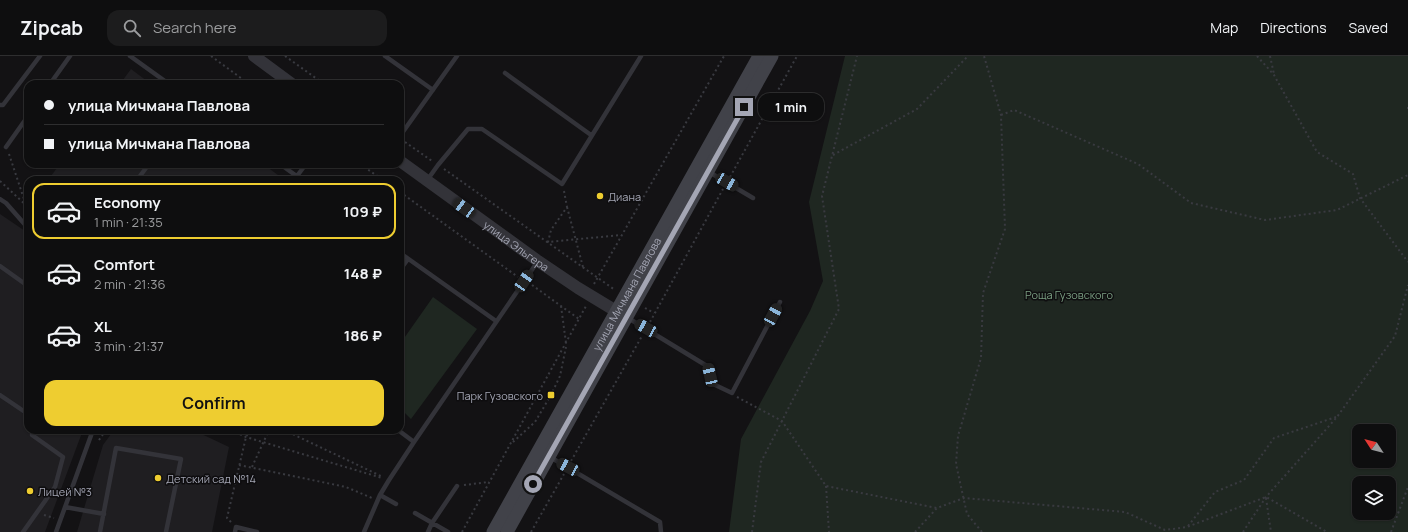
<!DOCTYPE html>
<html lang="en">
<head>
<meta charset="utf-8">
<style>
  :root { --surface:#0e0e0f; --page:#1c1c1d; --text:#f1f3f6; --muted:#9b9c9e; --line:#2e2e2f; --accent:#eecd30 }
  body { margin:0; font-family:Manrope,sans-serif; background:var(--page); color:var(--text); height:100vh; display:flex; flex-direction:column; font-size:15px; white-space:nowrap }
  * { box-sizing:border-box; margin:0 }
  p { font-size:13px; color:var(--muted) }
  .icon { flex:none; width:22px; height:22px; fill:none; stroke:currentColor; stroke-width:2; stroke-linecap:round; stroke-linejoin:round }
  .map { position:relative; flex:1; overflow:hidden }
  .side { position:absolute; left:24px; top:120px; width:380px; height:258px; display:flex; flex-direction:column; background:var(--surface); border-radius:12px; box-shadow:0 1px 3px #0004,0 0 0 1px var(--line) }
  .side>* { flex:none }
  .hud { position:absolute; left:24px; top:24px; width:380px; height:88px; border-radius:12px; box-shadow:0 1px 3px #0004,0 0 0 1px var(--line); display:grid; align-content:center; height:88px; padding:0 20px; background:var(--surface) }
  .needle { width:26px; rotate:306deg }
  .tools { position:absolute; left:1352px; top:368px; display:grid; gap:8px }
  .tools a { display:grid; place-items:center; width:44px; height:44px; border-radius:8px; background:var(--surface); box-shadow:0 1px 3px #0004,0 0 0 1px var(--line); font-size:20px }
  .end { position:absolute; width:18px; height:18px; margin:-9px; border:5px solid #a4a6b4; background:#111; box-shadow:0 0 0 2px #111 }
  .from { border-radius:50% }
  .bubble { position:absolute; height:28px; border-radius:12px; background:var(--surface); box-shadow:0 1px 3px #0004,0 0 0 1px var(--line); font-size:13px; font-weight:700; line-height:28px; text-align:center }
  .car { position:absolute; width:12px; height:24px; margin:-12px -6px; border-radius:5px; box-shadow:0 0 3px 1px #0007; background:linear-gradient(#222 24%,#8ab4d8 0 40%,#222 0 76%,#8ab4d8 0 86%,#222 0) }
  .hud b { display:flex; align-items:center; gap:14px; height:38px; font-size:15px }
  .hud b+b { border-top:1px solid var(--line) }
  .hud i { width:10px; height:10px; background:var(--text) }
  ul { padding:7px 0 0; list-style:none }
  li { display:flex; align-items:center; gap:12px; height:56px; margin:0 8px 6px; padding:0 12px; border:2px solid transparent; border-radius:12px }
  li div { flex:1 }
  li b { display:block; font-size:15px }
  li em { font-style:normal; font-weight:700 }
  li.active { border-color:var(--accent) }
  li>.icon { width:36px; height:36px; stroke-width:1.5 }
  .action { display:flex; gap:8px; margin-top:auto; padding:8px 20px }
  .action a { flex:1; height:46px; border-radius:12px; background:var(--accent); color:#111; font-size:16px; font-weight:700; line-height:46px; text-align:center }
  header { display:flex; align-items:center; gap:24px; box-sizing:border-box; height:56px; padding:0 20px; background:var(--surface); border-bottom:1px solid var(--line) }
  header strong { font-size:19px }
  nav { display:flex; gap:22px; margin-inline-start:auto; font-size:14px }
  .search { width:280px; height:36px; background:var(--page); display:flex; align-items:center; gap:10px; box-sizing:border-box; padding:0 14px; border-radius:12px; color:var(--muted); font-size:15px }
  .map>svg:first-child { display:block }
</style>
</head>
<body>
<header>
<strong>Zipcab</strong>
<div class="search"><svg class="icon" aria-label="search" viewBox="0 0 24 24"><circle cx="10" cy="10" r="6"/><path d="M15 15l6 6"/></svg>Search here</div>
<nav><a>Map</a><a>Directions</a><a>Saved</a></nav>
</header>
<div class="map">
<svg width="1408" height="476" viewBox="0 0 1408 476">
  <rect width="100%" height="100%" fill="#131214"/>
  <!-- built -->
  <path fill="#1f1e21" d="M131,13l20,15h-31z
    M60,108h203l15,11 -3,5h-227z
    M0,158l28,19v197h55l-38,102h-45z
    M114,374h79l36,17 -17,85h-135l26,-87z"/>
  <!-- green -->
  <path fill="#1f2721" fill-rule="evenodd" d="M845,0h563v476h-679l12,-93 69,-128 13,-30 -14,-79zM1359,375h30v30h-30zM1359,427h30v30h-30z
    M433,241l44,32 -66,90 -11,-11v-64z"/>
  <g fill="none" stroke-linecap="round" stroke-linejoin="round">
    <!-- path -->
    <path stroke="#393a40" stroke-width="2" stroke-dasharray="2 3" stroke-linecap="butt" d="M211,0l38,28
      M285,0l39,28
      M1257,0l17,19 43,77 36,22 7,24 48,64
      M1270,0l4,18
      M1408,51v2
      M1001,59l13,-5 124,54 53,39 74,17 72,-10 71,-35
      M405,86l27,19
      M9,98l16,48
      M833,99l84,-46 51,-53
      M360,108l23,16
      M444,113l171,121
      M730,121l67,-121
      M0,125l28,26
      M564,135l3,16 -16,23 -3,12 73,-7
      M400,136l118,85
      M567,151l16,60
      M594,228l130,-228
      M532,229l47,34
      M561,250l5,37
      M645,252l9,5
      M650,266l73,-133
      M737,341l45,24 44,65 111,22
      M231,374l15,7 136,41
      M284,374l99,47
      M99,384l7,-10
      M513,386l22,-20 16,-27 9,-19 6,-29
      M571,405l71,-125
      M239,409l107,22 26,11
      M252,411l17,-37
      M464,429l25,-3
      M826,430l3,46
      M1266,442l5,34
      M44,459l10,3
      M231,466l-4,-4 19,-81 4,-7
      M1188,470l27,-34 29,-12 30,-42 62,-21
      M462,476l124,-226
      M531,476l33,-58
      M752,476l9,-70 78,-153 -17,-113 35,-140
      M915,476l22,-24 27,-10 161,14 40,18 22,-3 79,-30 61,35
      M982,476l-15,-18 -11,-50 2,-28 23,-78 2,-65 22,-64 -4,-114 -17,-59
      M1243,476l23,-35 71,-80 58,-81 13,-51
      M1391,476l17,-45"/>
    <!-- service -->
    <path stroke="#333339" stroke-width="4.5" d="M130,0l39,28
      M385,0l48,34
      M505,17l86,62
      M50,28l20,-28
      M0,49h3l37,-49
      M400,80l57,-80
      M6,91l22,-31
      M280,108l22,16
      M709,116l44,26
      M297,120l9,-12
      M428,123l10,-14 30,-36h14l80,55 79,-128
      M137,124l12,-16
      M0,143l6,4 22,25
      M400,197l96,68
      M0,210l28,20
      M400,214l8,-11
      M628,262l79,48 4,17 21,10 48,-91
      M0,339l28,19
      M398,374l16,12
      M550,401l110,65 1,10
      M380,439l16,9
      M65,451l39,7
      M415,457l33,19
      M23,476l32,-45 8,-30 -31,-22 1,-5
      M56,476l37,-102
      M100,476l16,-84 65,11 -15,73
      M235,476l1,-5 21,5
      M364,476l16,-37 9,-15 25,-38 124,-181
      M428,476l4,-9 25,-37"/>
    <!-- tertiary -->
    <g stroke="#333339" stroke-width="12">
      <path d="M254,0l38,28"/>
      <path id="s1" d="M400,105l138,100 40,27 38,23"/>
    </g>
    <!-- secondary -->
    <g stroke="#414249" stroke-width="13">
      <path id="s2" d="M493,476l266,-476"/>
      <path d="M507,476l265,-476"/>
    </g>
  </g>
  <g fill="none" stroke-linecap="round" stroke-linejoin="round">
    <!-- route -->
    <path stroke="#a4a6b4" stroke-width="5" d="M533,428l211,-377"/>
  </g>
  <!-- markers -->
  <g fill="#eecd30" stroke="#0e0d0f" stroke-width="1.5">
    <circle cx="600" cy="140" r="4"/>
    <rect x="547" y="335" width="8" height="8" rx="2"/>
    <circle cx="158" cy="422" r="4"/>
    <circle cx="30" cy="435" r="4"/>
  </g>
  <g text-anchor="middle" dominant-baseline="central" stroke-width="3" stroke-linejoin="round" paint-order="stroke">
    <!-- poi labels -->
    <g font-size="11" fill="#a4a6b4" stroke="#0e0d0f" text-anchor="start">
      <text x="608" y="140">Диана</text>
      <text x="543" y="339" text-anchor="end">Парк Гузовского</text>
      <text x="166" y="422">Детский сад №14</text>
      <text x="38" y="435">Лицей №3</text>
    </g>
    <!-- street labels -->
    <g font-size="11" fill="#a4a6b4" stroke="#0e0d0f">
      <text stroke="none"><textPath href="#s1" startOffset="144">улица Эльгера</textPath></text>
      <text stroke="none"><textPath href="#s2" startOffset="273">улица Мичмана Павлова</textPath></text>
    </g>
    <!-- park labels -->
    <g font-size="11" fill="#7b9f83" stroke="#0e0d0f">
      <text x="1069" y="238">Роща Гузовского</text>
    </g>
  </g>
</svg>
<div class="tools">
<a><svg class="needle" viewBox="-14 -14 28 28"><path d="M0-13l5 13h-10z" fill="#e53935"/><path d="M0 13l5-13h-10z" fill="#9b9c9e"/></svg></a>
<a><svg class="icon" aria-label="layers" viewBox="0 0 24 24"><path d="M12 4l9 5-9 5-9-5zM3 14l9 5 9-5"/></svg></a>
</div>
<i class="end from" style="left:533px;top:428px"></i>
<i class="end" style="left:744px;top:51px"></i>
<div class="bubble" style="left:758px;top:37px;width:66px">1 min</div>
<i class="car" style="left:727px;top:126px;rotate:120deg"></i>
<i class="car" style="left:464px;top:152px;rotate:306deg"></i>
<i class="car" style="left:524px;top:225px;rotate:34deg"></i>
<i class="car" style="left:773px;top:259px;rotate:28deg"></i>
<i class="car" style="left:646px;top:272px;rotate:299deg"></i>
<i class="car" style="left:710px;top:319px;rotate:347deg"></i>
<i class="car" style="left:568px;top:411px;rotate:298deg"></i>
<div class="hud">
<b><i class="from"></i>улица Мичмана Павлова</b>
<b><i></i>улица Мичмана Павлова</b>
</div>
<section class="side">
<ul>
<li class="active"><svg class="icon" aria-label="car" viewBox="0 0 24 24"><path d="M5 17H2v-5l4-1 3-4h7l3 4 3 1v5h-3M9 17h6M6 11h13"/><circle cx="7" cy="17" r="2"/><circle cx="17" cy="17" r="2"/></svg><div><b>Economy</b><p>1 min · 21:35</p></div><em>109 ₽</em></li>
<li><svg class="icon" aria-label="car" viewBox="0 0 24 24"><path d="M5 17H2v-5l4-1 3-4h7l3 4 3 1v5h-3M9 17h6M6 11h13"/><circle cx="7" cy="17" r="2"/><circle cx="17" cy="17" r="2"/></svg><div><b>Comfort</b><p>2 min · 21:36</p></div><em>148 ₽</em></li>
<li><svg class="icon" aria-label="car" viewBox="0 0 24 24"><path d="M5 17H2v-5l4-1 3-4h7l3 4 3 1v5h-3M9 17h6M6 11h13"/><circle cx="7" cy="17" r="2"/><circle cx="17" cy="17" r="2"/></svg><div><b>XL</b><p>3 min · 21:37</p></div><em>186 ₽</em></li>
</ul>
<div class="action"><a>Confirm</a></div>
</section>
</div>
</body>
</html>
